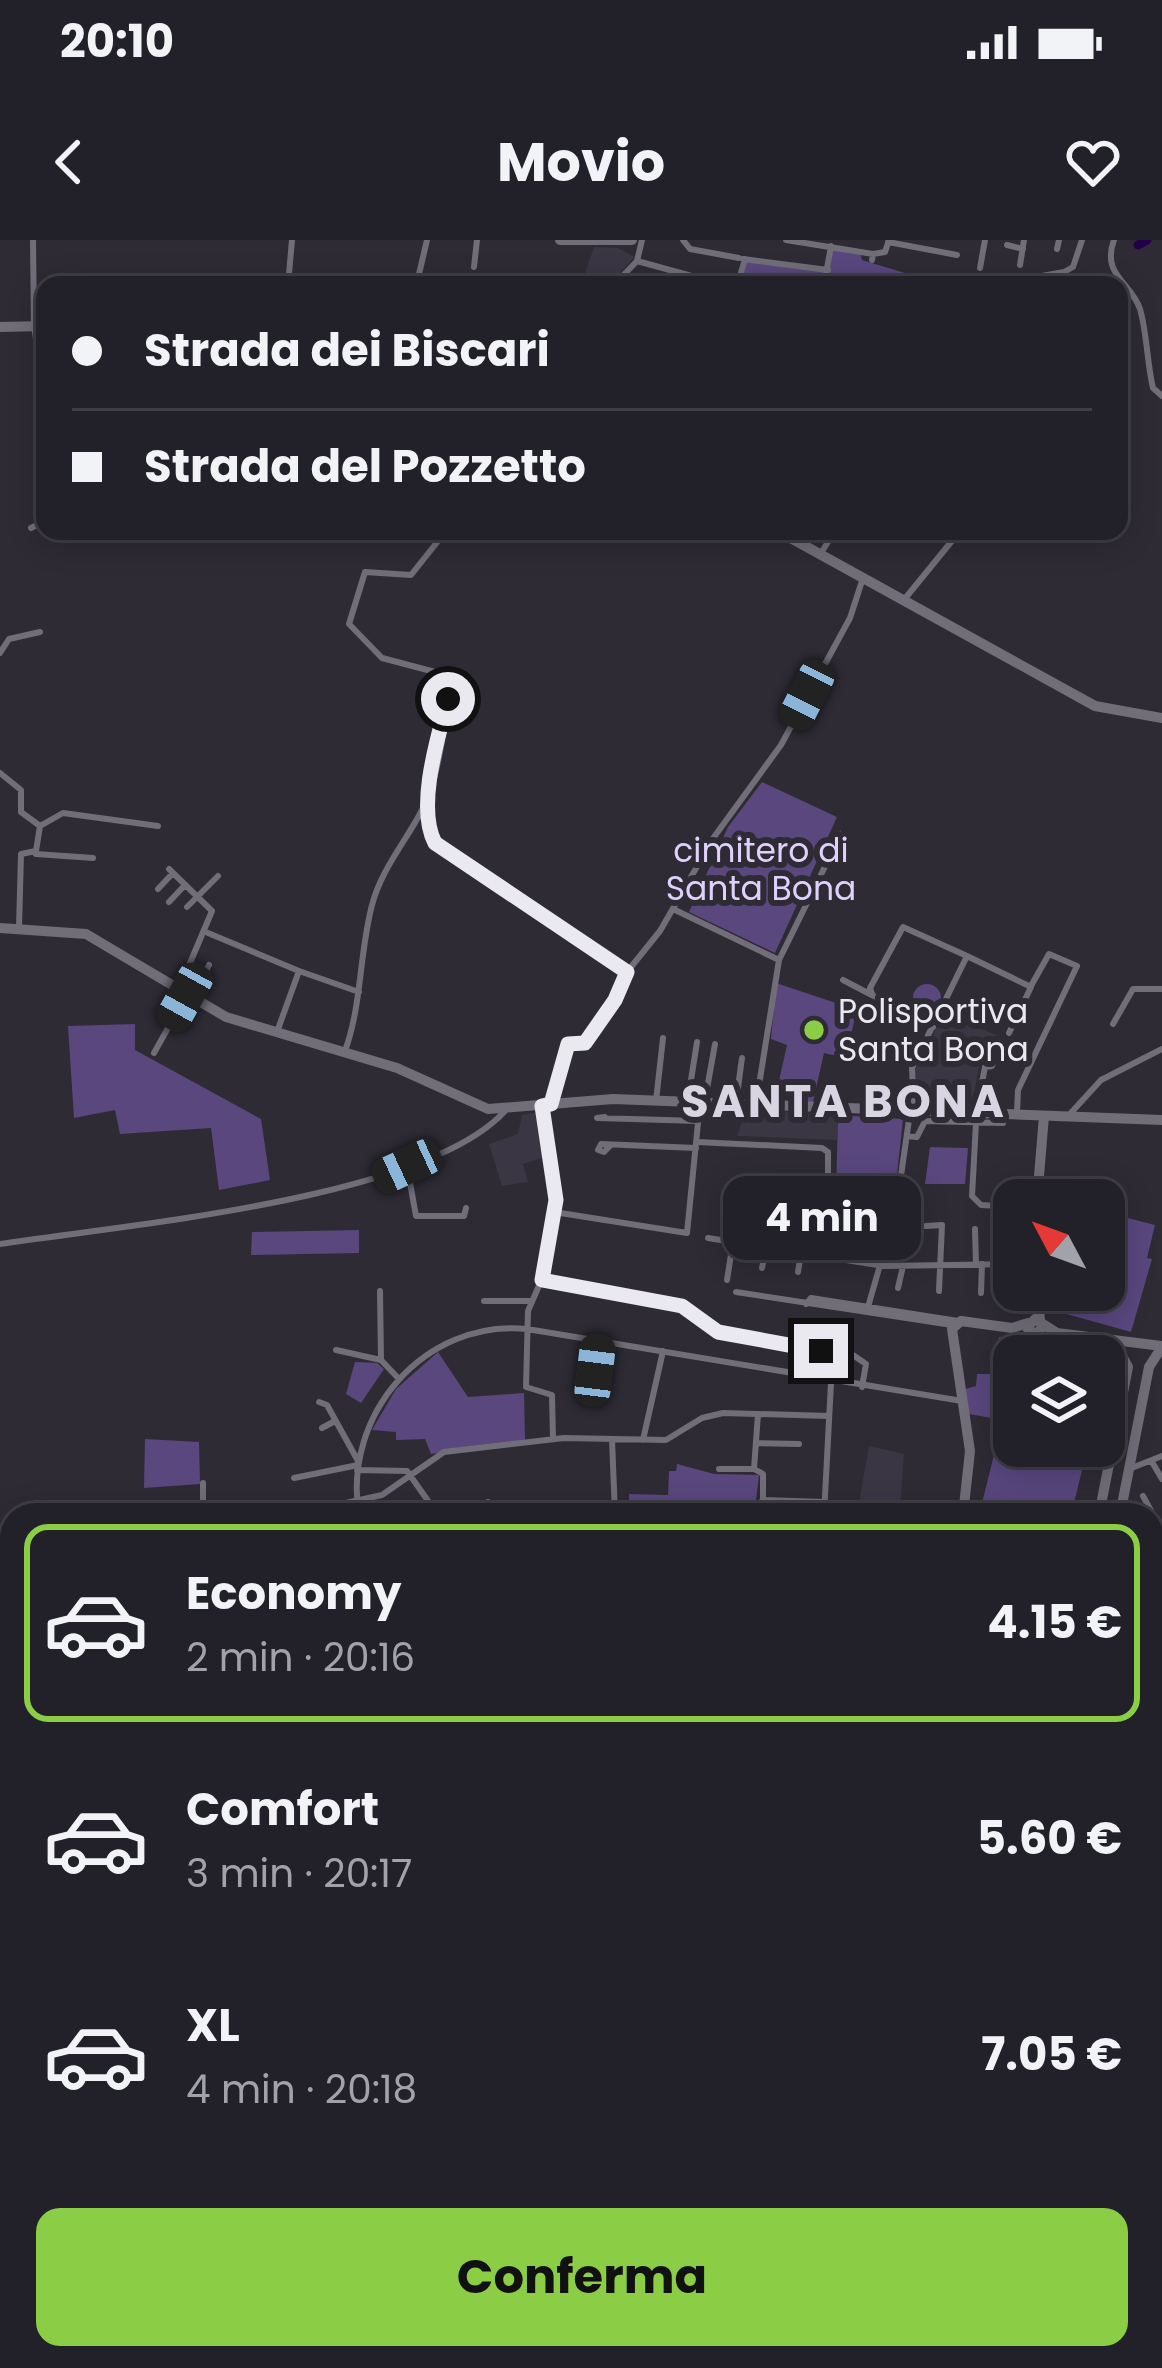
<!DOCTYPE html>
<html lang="it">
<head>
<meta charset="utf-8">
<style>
  :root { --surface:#222028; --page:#2e2d34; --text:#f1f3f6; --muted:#a2a3a8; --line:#3f3e45; --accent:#8bce46 }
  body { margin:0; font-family:Poppins,sans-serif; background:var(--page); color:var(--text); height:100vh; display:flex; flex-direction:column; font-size:45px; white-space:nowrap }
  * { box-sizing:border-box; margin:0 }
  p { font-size:39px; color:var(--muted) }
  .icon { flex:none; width:66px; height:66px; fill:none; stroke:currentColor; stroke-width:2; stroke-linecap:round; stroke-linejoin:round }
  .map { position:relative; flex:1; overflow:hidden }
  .panel { position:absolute; left:0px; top:1263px; width:1164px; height:867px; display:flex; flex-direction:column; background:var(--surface); border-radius:36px 36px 0 0; box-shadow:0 6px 30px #0003,0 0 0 3px var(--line) }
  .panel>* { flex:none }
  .guide { position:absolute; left:36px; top:36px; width:1092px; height:264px; border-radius:24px; box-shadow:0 6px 30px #0003,0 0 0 3px var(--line); display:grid; align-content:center; height:264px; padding:0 36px; background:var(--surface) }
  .needle { width:78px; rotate:311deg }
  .tools { position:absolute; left:993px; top:939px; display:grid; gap:24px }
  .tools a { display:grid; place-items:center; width:132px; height:132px; border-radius:24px; background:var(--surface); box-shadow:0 6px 30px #0003,0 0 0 3px var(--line); font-size:60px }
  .end { position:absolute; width:54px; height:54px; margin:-27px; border:15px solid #eae9ef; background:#111; box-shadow:0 0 0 6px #111 }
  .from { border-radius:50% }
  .bubble { position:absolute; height:84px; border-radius:24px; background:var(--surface); box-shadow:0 6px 30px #0003,0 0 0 3px var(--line); font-size:39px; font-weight:700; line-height:84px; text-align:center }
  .car { position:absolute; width:36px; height:72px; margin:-36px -18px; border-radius:15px; box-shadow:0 0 9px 3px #0007; background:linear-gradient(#222 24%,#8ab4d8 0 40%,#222 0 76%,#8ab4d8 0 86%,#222 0) }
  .guide b { display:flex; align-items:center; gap:42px; height:114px; font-size:45px }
  .guide b+b { border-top:3px solid var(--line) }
  .guide i { width:30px; height:30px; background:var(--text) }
  ul { padding:21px 0 0; list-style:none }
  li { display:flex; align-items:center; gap:36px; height:198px; margin:0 24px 18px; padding:0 12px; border:6px solid transparent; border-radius:24px }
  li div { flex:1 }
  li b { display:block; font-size:45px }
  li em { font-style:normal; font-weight:700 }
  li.selected { border-color:var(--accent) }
  li>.icon { width:108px; height:108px; stroke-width:1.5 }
  .primary-button { display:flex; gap:24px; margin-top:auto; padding:24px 36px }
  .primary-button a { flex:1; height:138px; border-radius:24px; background:var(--accent); color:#111; font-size:48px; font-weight:700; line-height:138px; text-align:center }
  .status { display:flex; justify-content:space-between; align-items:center; height:84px; padding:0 60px; background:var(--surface); direction:ltr }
  .status svg { height:33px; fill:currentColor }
  header { display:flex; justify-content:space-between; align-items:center; height:156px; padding:0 36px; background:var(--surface); font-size:54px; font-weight:700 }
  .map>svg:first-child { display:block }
</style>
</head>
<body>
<div class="status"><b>20:10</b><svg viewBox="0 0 49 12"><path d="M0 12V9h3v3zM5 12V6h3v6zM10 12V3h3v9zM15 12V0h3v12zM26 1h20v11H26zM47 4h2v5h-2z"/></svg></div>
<header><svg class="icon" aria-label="back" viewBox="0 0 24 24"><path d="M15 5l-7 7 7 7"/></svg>Movio<svg class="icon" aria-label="heart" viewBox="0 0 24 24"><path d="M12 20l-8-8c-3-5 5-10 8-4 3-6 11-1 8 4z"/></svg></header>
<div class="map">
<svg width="1162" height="2128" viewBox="0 0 1162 2128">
  <rect width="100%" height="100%" fill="#2e2b35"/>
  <!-- built -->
  <path fill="#3a3644" d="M594,7l24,1 17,9 -26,27 -25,-8z
    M944,773l52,22 -18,35 -6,40 -55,-2 -2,-38z
    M746,870l92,5 -1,25 -100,-4z
    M539,872l6,45 -22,7 5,18 -26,4 -13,-42 29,-10 4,-19z
    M869,1206l35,8 -4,56 -42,-1z"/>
  <!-- green -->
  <path fill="#59477e" d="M831,6l29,6 2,8 56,17 1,8h-165l-11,-6 2,-20 81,11z
    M762,542l75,35 -62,136 -86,-41 39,-85z
    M776,743l81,27 -12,48 -21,-5 -12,53 -22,-1 4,-13 -16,-7 9,-40 -16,-6z
    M913 758a14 14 0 1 1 28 0a14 14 0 1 1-28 0Z
    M135,784v26l126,69 9,61 -51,10 -8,-62 -91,6 -5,-24 -41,8 -6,-92z
    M838,875l65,4 -9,83 -58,-8z
    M930,907l38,1 -3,36h-40z
    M1104,972l51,13 -8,33 5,1 -21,73 -79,-22 -1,-20h53z
    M359,990v23l-108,2 1,-23z
    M999,1097l69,14v5h-54v66l-45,-8 -4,-25 11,-3 1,-12h16z
    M438,1112l30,45 56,-4 1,47 -94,14 -6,-15 -29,1v-8l-24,-2 24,-41z
    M355,1122l22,1 7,6 -23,34 -15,-9z
    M1002,1183l12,3v20h74l-17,69h-92z
    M145,1199l54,3 1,42 -56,4z
    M677,1224l37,10 45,1 -4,33 -126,-4v-10l39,1 1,-24h7z
    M767,1262l55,2 -1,11 -55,-4z"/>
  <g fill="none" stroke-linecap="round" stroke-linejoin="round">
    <!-- river -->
    <path stroke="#240049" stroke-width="9" d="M1138,5l9,-5"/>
    <!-- street -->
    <path stroke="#716e7a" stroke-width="6" d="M33,0l1,86 10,63 1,126
      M427,0l-8,34 21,11
      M683,0l7,9 49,9
      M786,0l87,14
      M1114,0c-13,35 17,42 26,69 7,24 7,54 13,79l9,8
      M888,2l69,13
      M1007,5l16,4
      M1057,9l2,-9
      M743,19l85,11
      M745,19l-5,17 14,9
      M872,20l1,-6 12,-2 4,-12
      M637,21l80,22
      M1020,25l4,-25
      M474,27l3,-27
      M980,28l5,-28
      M620,40l20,5
      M288,45l4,-45
      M614,45l23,-24 5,-21
      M824,45l7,-39
      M992,45l72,-13 9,-5 9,-27
      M31,288l14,-7
      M821,313l14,-22
      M903,361l57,-70
      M0,413l9,-14 31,-7
      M0,533l21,17v22l19,14 -4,25 -15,3 -2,74
      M430,556v37l5,10 192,129
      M40,586l23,-13 95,13
      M36,614l57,4
      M169,629l43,42 -33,78
      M158,649l14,-15
      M169,662l16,-17
      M187,667l31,-31
      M673,669l106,51 62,-126
      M208,693l91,38
      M843,740l90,47
      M872,754l-2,-6 33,-61 64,29
      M193,757l16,-32
      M1113,784l20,-35h29
      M277,792l22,-61 60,21
      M345,811c17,-47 14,-96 27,-146 11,-43 45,-75 59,-116 10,-31 14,-69 18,-101l-14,-16 -53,-14 -33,-34 16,-52 46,3 35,-44
      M154,813l33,-59
      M688,859l9,-57
      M705,860l10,-56
      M656,861l7,-63
      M736,862l6,-44
      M551,864l18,-60 16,-1 30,-43 12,-28 33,-41 54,-94 67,-92 69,-127 12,-37
      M756,864l23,-144
      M542,866l14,94 -14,80 140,25 36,27 135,23 13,9 -4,23
      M914,870l-2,-42 55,-112 64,31 -22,46
      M1017,872l1,-22 59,-124 -28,-12 -18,32
      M976,874l9,-47 15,-23 -8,22 -7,1
      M1069,875l32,-35 61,-31
      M605,877l-8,1 101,3
      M976,883l-4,73 9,9 20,1
      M907,896l10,1 8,-16 78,2
      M697,902l125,6 6,4v35l2,1 -2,-7
      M611,905l-7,7 -6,-2 3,-6 95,4
      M407,926l9,50h48l2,-8
      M739,951l74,14 -8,48
      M554,972l133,21 13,-130
      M841,972l54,9
      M926,986l16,-1 -3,66
      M975,989l1,35
      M708,998l176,28 130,-2
      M0,1004c122,-19 424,-44 505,-133
      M846,1020l4,-29
      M888,1026l22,-153
      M762,1028l4,-21
      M798,1032l3,-19
      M727,1040l6,-38
      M541,1041l-13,30 -2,76 26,8 1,44
      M898,1048l5,-22
      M380,1051l1,69 18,19
      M736,1052l216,33
      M981,1053l1,-29
      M999,1060l11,-4v-32
      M484,1061h47
      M806,1064l5,-6 147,23
      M868,1067l12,-42
      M336,1110l45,10
      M592,1160l7,-60
      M319,1162l8,3 31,56
      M758,1174l-4,55 9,5v26
      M322,1188l13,-7
      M612,1199l3,76
      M643,1200l20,-89
      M756,1203l43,1
      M1152,1222l10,17
      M719,1229h35
      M1129,1229l33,-13
      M357,1230l50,1 31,44
      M294,1238l64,-13
      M1143,1256l19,35
      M616,1265l124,7 16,-4 7,-8 62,2
      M203,1275v-32
      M291,1275l91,-20 62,-43 120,-14 102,2 36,-22 21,-5 106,3
      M359,1275c-17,-100 65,-196 168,-186l435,72
      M488,1275v-13
      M824,1275l7,-132
      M0,1287h12
      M1152,1303l10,-5
      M1152,1326l10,19
      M1152,1404l10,2
      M1152,1594h10
      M1152,1769l2,1
      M1152,1828l10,1
      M1152,1870l10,-3
      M809,2118l1,10"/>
    <!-- secondary -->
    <path stroke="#716e7a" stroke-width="10" d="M560,0h72
      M0,87l45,-1
      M778,291l317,175 67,12
      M0,688l86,6 140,83 171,51 91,41 125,-10 549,21
      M1037,960l7,-84
      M1037,1050l3,30
      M1043,1086l-7,9 -9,-7 8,-9 22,14 105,13
      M963,1275l7,-64 -18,-122 9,-8 51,7 16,-5
      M1099,1275l29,-148 -12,-22
      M1120,1275l29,-148 11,-17
      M1152,1522l10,-2
      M1152,1727l10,-1
      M0,2000l12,-1"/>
    <!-- primary -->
    <path stroke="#789b58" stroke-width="12" d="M1152,1434l10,2
      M0,1521l12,-3"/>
    <!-- rail casing -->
    <g stroke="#acaab2" stroke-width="8">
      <path id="rail" d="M1152,1950l10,-1
        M0,2014h12"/>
    </g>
    <!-- rail -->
    <use href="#rail" stroke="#2e2b35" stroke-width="3" stroke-dasharray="9" stroke-linecap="butt"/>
  </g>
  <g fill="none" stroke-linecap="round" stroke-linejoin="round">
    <!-- route -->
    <path stroke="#eae9ef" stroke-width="15" d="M448,459c-10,38 -32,108 -13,144l192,129 -12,28 -30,43 -17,1 -17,60 -9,2 14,94 -14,80 140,26 36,26 103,19"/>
  </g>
  <!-- markers -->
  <circle fill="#8bce46" stroke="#2e2b35" stroke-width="4.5" cx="814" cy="790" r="12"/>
  <g text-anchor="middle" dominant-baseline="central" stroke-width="12" stroke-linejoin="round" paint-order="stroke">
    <!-- park labels -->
    <g font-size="33" fill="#ded2fd" stroke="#2e2b35">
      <text x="761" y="610">cimitero di<tspan x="761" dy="38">Santa Bona</tspan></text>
    </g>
    <!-- poi labels -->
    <g font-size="33" fill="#eae9ef" stroke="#2e2b35" text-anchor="start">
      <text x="838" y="771">Polisportiva<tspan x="838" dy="38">Santa Bona</tspan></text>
    </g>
    <!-- district labels -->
    <g font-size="45" font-weight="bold" letter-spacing="3" fill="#d8d4e1" stroke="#2e2b35">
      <text x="844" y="861">SANTA BONA</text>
    </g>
  </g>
</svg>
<div class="tools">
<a><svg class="needle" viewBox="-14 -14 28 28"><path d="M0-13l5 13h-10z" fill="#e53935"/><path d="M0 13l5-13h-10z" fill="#a2a3a8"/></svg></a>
<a><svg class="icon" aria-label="layers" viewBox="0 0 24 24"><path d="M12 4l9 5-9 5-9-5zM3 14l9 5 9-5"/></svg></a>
</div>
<i class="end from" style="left:448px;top:459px"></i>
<i class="end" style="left:821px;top:1111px"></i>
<div class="bubble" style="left:723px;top:936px;width:198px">4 min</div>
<i class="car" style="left:807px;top:455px;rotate:207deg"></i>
<i class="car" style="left:185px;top:757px;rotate:209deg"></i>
<i class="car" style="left:407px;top:926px;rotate:245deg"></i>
<i class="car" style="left:595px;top:1130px;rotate:7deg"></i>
<div class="guide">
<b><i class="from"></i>Strada dei Biscari</b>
<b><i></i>Strada del Pozzetto</b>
</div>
<section class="panel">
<ul>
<li class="selected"><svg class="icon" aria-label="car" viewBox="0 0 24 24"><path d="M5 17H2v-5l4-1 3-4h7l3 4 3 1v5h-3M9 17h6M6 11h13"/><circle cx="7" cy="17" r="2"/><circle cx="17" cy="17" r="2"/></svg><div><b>Economy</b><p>2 min · 20:16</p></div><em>4.15 €</em></li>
<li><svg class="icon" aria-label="car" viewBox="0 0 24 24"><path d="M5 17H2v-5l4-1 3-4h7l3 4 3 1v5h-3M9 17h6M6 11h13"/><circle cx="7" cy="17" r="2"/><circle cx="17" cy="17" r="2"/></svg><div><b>Comfort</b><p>3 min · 20:17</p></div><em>5.60 €</em></li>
<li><svg class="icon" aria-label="car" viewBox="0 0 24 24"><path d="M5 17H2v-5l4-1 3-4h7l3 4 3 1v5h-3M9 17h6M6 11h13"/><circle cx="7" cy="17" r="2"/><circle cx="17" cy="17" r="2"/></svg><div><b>XL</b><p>4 min · 20:18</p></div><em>7.05 €</em></li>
</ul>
<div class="primary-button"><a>Conferma</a></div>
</section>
</div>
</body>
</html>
